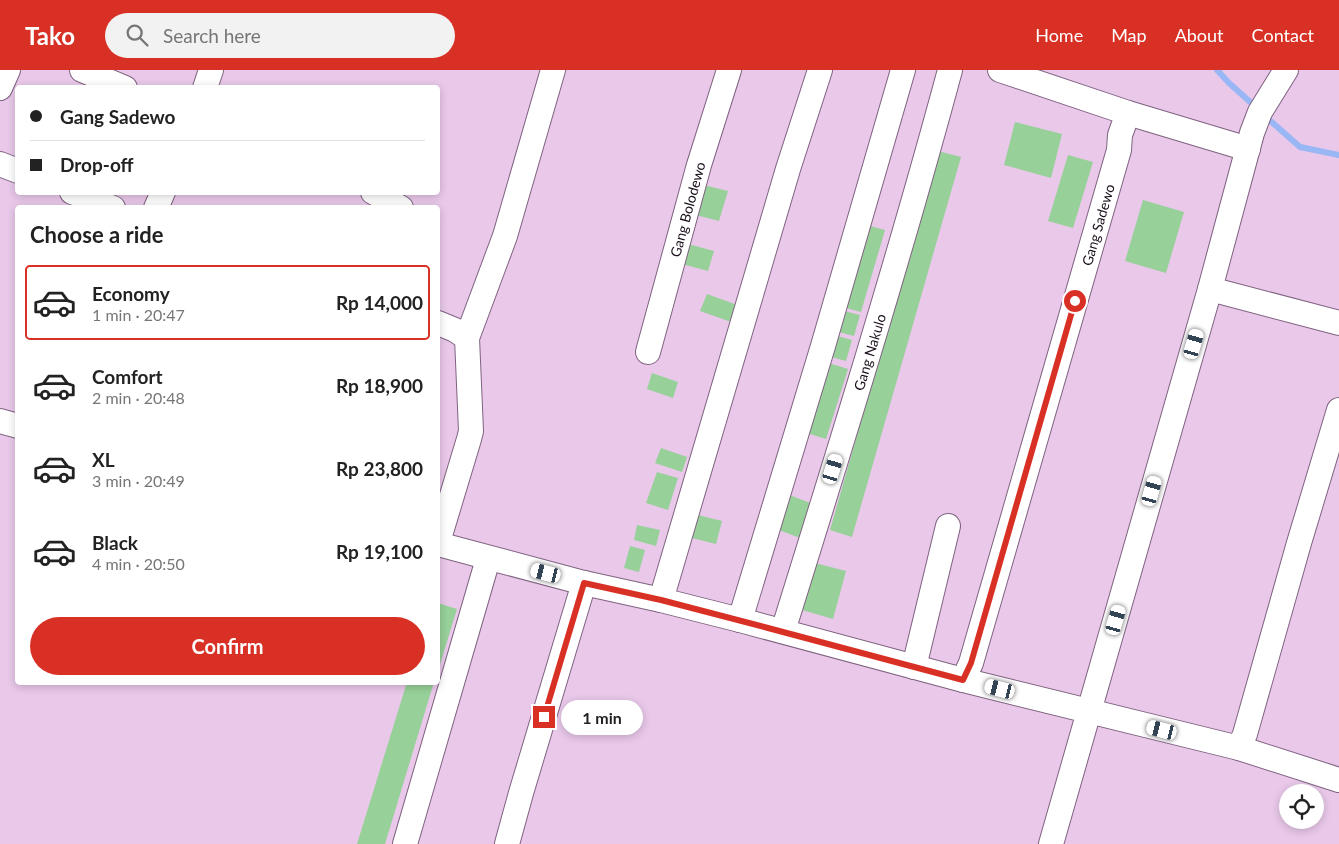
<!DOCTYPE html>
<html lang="en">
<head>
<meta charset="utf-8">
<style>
  :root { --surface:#fff; --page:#f2f2f2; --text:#222; --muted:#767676; --line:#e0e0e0; --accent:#d93025 }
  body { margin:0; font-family:Lato,sans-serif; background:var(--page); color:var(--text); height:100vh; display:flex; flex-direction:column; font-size:19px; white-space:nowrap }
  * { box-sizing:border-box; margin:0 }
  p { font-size:16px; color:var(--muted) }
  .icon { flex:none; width:28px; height:28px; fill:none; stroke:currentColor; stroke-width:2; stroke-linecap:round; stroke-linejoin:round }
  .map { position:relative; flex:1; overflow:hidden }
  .details { position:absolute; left:15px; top:135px; width:425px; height:480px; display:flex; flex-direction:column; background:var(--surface); border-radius:5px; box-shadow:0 2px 8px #0003 }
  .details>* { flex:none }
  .guide { position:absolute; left:15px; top:15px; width:425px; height:110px; border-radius:5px; box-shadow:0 2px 8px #0003; display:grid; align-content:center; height:110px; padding:0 15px; background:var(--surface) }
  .buttons { position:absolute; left:1279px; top:714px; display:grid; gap:10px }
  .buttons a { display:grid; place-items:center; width:45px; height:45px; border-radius:50%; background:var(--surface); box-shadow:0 2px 8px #0003; font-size:25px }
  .end { position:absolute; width:22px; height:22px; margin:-11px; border:6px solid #d93025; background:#fff; box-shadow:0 0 0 2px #fff }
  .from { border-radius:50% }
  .bubble { position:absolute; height:35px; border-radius:18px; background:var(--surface); box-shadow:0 2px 8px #0003; font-size:16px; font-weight:700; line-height:35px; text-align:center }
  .car { position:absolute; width:15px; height:30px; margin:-15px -8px; border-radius:6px; box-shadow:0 0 4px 1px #0007; background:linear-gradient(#fff 24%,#345 0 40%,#fff 0 76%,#345 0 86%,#fff 0) }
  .guide b { display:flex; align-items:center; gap:18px; height:48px; font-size:19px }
  .guide b+b { border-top:1px solid var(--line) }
  .guide i { width:12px; height:12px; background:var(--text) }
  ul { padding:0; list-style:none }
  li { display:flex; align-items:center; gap:15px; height:75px; margin:0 10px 8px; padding:0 5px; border:2px solid transparent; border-radius:5px }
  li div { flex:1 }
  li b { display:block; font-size:19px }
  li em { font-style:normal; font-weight:700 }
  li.on { border-color:var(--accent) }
  li>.icon { width:45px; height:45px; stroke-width:1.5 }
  h2 { padding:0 15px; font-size:22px; line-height:60px }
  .button { display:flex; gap:10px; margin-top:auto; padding:10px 15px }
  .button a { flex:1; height:58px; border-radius:30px; background:var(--accent); color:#fff; font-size:20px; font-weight:700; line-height:58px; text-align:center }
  header { display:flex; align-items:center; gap:30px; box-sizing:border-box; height:70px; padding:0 25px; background:var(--accent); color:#fff }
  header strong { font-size:24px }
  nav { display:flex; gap:28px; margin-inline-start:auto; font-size:18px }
  .search { width:350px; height:45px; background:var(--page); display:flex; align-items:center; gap:12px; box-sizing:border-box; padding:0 18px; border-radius:28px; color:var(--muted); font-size:19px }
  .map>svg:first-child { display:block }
</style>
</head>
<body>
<header>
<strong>Tako</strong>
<div class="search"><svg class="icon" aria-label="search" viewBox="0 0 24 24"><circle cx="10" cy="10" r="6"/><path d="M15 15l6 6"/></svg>Search here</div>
<nav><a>Home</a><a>Map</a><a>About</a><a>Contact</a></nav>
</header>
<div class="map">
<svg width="1339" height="774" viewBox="0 0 1339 774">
  <rect width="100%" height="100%" fill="#e9c8ea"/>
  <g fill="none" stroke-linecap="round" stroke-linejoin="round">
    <!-- stream -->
    <path stroke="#99b6f5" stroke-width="6" d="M1217,0l12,13 29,26
      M1265,46l35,31 39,8"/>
  </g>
  <!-- building -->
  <path fill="#97d099" d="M1015,52l47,12 -11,44 -47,-13z
    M938,81l23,6 -109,380 -22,-7z
    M1068,85l25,7 -20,66 -25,-7z
    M700,114l28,7 -9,30 -27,-7z
    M1143,130l41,12 -18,61 -41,-12z
    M863,154l22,6 -24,82 -22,-6z
    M688,174l26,7 -6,20 -26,-7z
    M707,224l33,12 -6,17 -34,-12z
    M840,240l20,5 -6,21 -19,-5z
    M830,264l22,6 -6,21 -22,-6z
    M822,291l26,8 -22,70 -26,-8z
    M652,303l26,9 -5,16 -26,-9z
    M661,378l26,9 -5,15 -27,-9z
    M657,402l21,6 -10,32 -22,-7z
    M784,423l29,11 -13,34 -29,-11z
    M694,444l28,7 -6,23 -28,-7z
    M637,455l23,5 -4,16 -22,-6z
    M630,476l15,4 -6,22 -15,-4z
    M815,493l31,8 -13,48 -31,-9z
    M438,533l19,6 -19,62z
    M407,612h27l-49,162h-28z"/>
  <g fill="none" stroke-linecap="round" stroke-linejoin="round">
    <!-- minor casing -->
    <g stroke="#7f6280" stroke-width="26">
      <g id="minor">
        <path d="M82,0l43,18"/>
        <path d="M1000,0l128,43 120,36"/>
        <path d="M0,18l8,-18"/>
        <path d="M205,18l6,-18"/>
        <path d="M0,94l18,7"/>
        <path d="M72,122l41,16"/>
        <path d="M373,122l28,16"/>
        <path d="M156,138l7,-16"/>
        <path d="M1210,219l129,34"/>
        <path d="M438,253l17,7 12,8 4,93 -2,8 -31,103"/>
        <path d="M467,268l38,-102 48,-166"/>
        <path id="s1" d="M648,282l51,-187 30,-95"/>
        <path d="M0,351l18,5"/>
        <path d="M438,474l146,39 77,17 79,20 223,60 276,68 100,32"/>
        <path d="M661,530l127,-431 32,-99"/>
        <path d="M740,550l83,-274 80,-276"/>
        <path id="s2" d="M783,561c58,-186 116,-372 167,-561"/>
        <path d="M914,597l34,-141"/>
        <path id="s3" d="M963,610l8,-17 148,-513 1,-15 8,-22"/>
        <path d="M1239,678l6,-14 54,-191 40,-133"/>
        <path d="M405,774l83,-285"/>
        <path d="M507,774l14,-51 63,-210"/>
        <path d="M1051,774l159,-555 42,-156 8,-21 26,-42"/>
      </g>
    </g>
    <!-- minor -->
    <use href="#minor" stroke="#fff" stroke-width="24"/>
  </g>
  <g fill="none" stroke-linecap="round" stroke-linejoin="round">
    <!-- route -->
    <path stroke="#d93025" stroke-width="6" d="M544,647l40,-134 77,17 107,28 195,52 8,-17 104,-362"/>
  </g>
  <g text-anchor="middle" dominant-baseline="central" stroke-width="4.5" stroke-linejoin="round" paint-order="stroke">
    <!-- street labels -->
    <g font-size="14" fill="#190e1a" stroke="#fef1fe">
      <text stroke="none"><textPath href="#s1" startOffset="148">Gang Bolodewo</textPath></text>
      <text stroke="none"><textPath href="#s3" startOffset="475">Gang Sadewo</textPath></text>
      <text stroke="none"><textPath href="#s2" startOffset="292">Gang Nakulo</textPath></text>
    </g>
  </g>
</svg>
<div class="buttons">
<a><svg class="icon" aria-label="locate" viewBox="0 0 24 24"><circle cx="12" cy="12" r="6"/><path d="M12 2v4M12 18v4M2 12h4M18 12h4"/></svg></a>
</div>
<i class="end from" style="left:1075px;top:231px"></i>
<i class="end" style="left:544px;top:647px"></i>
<div class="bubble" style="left:561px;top:630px;width:82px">1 min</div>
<i class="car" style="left:1194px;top:274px;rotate:16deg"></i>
<i class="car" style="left:833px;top:399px;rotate:17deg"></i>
<i class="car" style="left:1152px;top:421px;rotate:16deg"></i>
<i class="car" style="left:546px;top:503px;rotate:284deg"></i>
<i class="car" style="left:1116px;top:550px;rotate:16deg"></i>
<i class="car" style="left:1000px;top:619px;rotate:284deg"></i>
<i class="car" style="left:1162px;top:660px;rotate:284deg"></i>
<div class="guide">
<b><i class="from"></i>Gang Sadewo</b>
<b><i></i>Drop-off</b>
</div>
<section class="details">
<h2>Choose a ride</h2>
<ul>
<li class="on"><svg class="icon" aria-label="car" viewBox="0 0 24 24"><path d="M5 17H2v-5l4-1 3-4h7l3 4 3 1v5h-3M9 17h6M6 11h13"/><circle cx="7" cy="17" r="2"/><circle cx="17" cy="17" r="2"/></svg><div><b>Economy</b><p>1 min · 20:47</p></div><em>Rp 14,000</em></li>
<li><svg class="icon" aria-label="car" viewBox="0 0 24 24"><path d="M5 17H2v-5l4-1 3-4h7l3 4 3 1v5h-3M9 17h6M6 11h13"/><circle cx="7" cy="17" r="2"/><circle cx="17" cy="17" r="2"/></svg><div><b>Comfort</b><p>2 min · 20:48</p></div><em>Rp 18,900</em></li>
<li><svg class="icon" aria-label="car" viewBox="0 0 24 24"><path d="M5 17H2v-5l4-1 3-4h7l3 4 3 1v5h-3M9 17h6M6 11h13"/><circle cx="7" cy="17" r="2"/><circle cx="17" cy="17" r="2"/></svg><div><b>XL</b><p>3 min · 20:49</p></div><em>Rp 23,800</em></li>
<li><svg class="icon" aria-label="car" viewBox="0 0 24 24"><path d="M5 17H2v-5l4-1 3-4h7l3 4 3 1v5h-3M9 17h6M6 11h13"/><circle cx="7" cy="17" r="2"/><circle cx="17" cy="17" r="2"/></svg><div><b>Black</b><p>4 min · 20:50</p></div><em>Rp 19,100</em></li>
</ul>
<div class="button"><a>Confirm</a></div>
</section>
</div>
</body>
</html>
